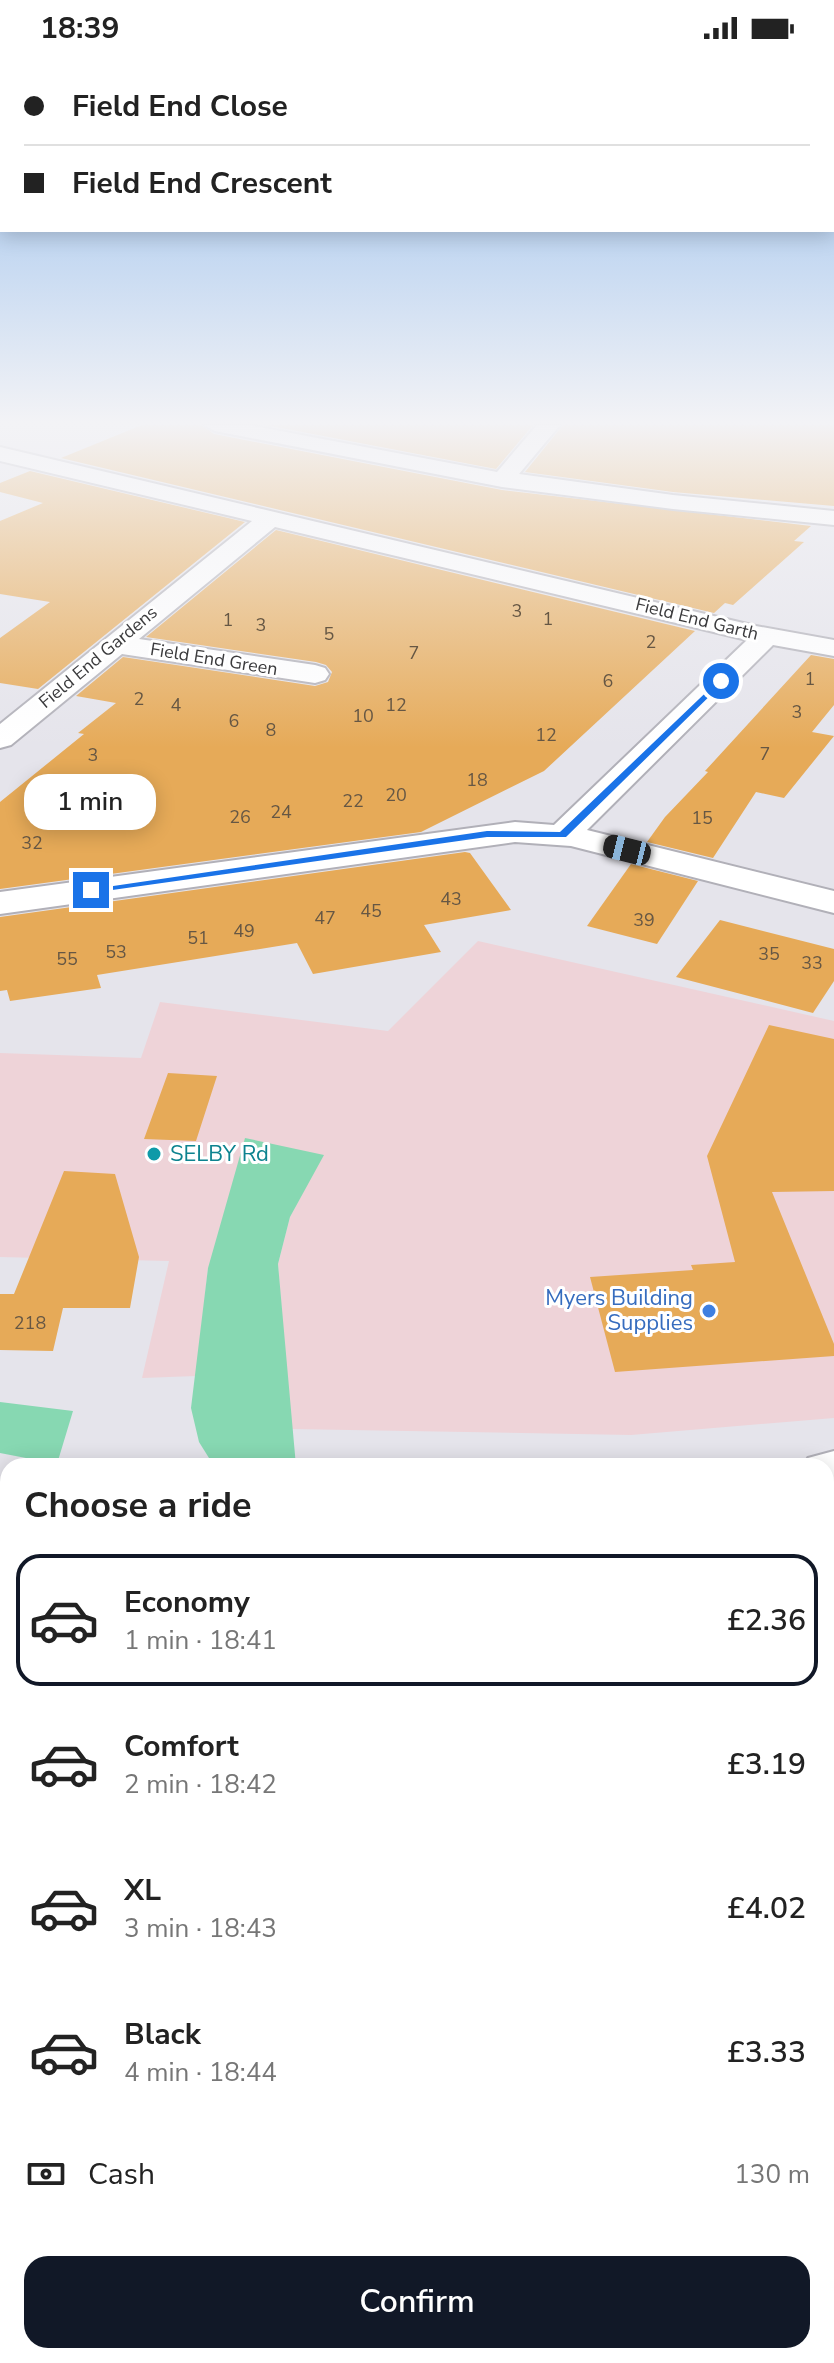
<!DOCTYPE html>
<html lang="en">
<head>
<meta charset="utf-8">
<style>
  :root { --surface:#fff; --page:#f6f6f6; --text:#222; --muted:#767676; --line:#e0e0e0; --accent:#111827 }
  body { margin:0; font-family:"Nunito Sans",sans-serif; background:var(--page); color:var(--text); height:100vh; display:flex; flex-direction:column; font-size:30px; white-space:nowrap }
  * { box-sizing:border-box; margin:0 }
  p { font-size:26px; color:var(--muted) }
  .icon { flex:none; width:44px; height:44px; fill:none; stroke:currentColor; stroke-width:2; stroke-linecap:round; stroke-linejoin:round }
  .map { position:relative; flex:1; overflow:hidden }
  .side { position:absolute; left:0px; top:1402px; width:834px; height:906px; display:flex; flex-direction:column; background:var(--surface); border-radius:24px 24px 0 0; box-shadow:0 4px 20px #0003 }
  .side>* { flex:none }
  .guide { position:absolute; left:0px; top:0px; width:834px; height:176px; box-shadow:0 4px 20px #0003; display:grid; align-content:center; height:176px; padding:0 24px; background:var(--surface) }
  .end { position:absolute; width:36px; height:36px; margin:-18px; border:10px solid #1a73e8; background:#fff; box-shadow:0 0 0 4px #fff }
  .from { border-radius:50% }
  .bubble { position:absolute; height:56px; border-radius:24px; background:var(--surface); box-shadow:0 4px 20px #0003; font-size:26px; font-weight:600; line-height:56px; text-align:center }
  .car { position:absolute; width:24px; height:48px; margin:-24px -12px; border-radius:10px; box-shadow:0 0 6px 2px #0007; background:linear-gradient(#222 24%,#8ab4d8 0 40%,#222 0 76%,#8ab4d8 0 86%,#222 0) }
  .guide b { display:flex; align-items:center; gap:28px; height:76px; font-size:30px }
  .guide b+b { border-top:2px solid var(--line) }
  .guide i { width:20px; height:20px; background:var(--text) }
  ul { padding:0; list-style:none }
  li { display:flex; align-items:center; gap:24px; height:132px; margin:0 16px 12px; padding:0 8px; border:4px solid transparent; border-radius:24px }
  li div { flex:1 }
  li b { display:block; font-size:30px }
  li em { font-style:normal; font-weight:600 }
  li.active { border-color:var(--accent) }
  li>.icon { width:72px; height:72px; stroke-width:1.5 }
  h2 { padding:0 24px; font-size:36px; line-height:96px }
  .pay { display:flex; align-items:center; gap:20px; height:88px; padding:0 24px; font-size:30px }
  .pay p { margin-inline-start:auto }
  .action { display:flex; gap:16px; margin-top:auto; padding:16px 24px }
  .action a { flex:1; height:92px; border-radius:24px; background:var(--accent); color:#fff; font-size:32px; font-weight:600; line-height:92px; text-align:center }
  .status { display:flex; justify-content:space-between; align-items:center; height:56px; padding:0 40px; background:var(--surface); direction:ltr }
  .status svg { height:22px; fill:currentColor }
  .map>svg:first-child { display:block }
</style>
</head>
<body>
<div class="status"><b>18:39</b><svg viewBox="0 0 49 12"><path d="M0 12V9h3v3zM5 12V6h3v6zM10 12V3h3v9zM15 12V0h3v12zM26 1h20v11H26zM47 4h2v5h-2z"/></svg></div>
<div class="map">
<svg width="834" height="2307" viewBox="0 0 834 2307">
  <rect width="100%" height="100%" fill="#e5e4eb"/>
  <!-- commercial -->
  <path fill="#e7d9c6" d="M834,1456v182l-8,5v-186z
    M0,1498l8,3v622l-8,3z"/>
  <!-- industrial -->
  <path fill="#eed3d8" d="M478,885l356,80v397l-203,17 -340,-6 -13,-165 12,-47 33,-62 -115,113 -12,108 -54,2 27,-117 -169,-4v-204l141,5 19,-56 228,29z"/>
  <!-- green -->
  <path fill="#87d8b2" d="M245,1082l79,17 -34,62 -12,47 18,202h-82l-15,-24 -8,-34 17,-140z
    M0,1346l73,9 -16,53 -57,-11z"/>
  <!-- building -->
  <path fill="#e6aa58" d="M142,369h59l13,9 288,56 309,36 -17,15 10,1 -71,63 -8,-2 -11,10 -653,-155z
    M266,369h267l-37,44z
    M563,369h271v81l-161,-14 -148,-20z
    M30,415l215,51 -207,167 -38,-6v-45l50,-36 -50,-8v-73l43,-18 -43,-11v-9z
    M276,474l419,101 -151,140 -123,61 -421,57v-87l84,-68 -6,-1 38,-30 -40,-7 47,-39 192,29 13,-4 4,-10 -6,-7 -10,-3 -170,-25z
    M811,599l23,4v46l-22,27 22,4 -50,62 -28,-6 -43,66 -66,-16 18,-25 43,-45 -3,-1z
    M465,796l5,1 41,57 -87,15 17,27 -128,22 -16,-31 -200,32 4,13 -91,13 -3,-11 -7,1v-74z
    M631,808l67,17 -41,63 -70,-18z
    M720,864l114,29v32l-21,32 -137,-36z
    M769,969l65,14v152l-62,1 62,152v12l-219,16 -25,-95 103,-7 -2,-5 44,-3 -28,-106z
    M168,1017l49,3 -21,65 -52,-2z
    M64,1115l51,3 24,83 -9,51h-67l-10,43 -53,-1v-56h14z"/>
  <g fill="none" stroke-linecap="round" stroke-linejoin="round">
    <!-- minor casing -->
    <g stroke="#b1b0b8" stroke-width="4">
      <path id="minor" d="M204,369h45l248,47 40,-47h23l-41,49 154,21 161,16v14l-161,-16 -171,-22 -287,-56z
        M0,391l756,179 78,14v16l-61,-11 -186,185 247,61v22l-263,-67 -56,-4 -515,72v-22l515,-70 39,3 193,-185 -472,-113 -136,112 176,26 10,3 4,6 -4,6 -10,3 -193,-29 -111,91 -11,3v-24l252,-203 -252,-60z
        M834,1700v55l-8,3v-55z
        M8,2170v74l-8,2v-74z
        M826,2287l8,20h-78l-3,-7h73z
        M171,2300h76l1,7h-76z"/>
    </g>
    <!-- major casing -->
    <g stroke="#b1b0b8" stroke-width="4">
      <path id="major" d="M834,1395v38l-8,1v-24h-23l5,-8z
        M0,1442l8,1v40l-8,-1z"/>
    </g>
    <!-- minor -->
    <use href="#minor" fill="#fff" fill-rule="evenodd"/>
    <!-- major -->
    <use href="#major" fill="#fff" fill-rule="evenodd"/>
  </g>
  <!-- sky -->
  <linearGradient id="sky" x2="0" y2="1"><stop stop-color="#8fbaec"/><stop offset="0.53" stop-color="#f3f3f6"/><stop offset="1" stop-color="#f3f3f6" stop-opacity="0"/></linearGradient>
  <rect width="834" height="692" fill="url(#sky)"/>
  <!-- route -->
  <path fill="#1a73e8" d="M721,622l3,4 -158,155h-79l-396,56 -5,-3 401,-59 73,1z"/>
  <!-- markers -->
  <circle fill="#0f9aa8" stroke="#fff" stroke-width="3" cx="154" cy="1098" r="8"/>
  <circle fill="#3f7fe0" stroke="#fff" stroke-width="3" cx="709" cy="1255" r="8"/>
  <g text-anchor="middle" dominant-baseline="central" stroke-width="6" stroke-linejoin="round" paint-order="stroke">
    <!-- number labels -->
    <g font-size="18" fill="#665744">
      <text x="517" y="555">3</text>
      <text x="548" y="563">1</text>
      <text x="228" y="564">1</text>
      <text x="261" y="569">3</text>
      <text x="329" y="578">5</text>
      <text x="651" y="586">2</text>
      <text x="414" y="597">7</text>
      <text x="810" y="623">1</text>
      <text x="608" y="625">6</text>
      <text x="139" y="643">2</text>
      <text x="176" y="649">4</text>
      <text x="396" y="649">12</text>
      <text x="797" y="656">3</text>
      <text x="363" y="660">10</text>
      <text x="234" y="665">6</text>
      <text x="271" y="674">8</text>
      <text x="546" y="679">12</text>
      <text x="765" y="698">7</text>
      <text x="93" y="699">3</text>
      <text x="477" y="724">18</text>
      <text x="396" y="739">20</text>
      <text x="353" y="745">22</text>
      <text x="281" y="756">24</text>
      <text x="240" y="761">26</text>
      <text x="702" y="762">15</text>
      <text x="32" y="787">32</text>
      <text x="451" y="843">43</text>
      <text x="371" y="855">45</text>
      <text x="325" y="862">47</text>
      <text x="644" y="864">39</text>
      <text x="244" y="875">49</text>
      <text x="198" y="882">51</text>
      <text x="116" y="896">53</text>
      <text x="769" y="898">35</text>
      <text x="67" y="903">55</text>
      <text x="812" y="907">33</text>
      <text x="30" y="1267">218</text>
    </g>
    <!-- far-street labels -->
    <g font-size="18" fill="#3b3b3d" stroke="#fff">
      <text transform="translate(697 563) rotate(14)">Field End Garth</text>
      <text transform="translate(98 601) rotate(-40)">Field End Gardens</text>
      <text transform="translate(214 603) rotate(9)">Field End Green</text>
    </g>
    <!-- culture labels -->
    <g font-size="22" fill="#0d838f" stroke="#fff" text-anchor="start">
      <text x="170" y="1098">SELBY Rd</text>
    </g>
    <!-- shop labels -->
    <g font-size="22" fill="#366cbe" stroke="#fff" text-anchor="end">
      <text x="693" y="1242">Myers Building<tspan x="693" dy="25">Supplies</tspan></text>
    </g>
  </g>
</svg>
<i class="end from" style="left:721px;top:625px"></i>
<i class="end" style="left:91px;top:834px"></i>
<div class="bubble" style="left:24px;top:718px;width:132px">1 min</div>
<i class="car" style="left:627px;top:794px;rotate:284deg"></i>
<div class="guide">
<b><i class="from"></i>Field End Close</b>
<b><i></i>Field End Crescent</b>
</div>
<section class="side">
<h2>Choose a ride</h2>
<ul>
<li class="active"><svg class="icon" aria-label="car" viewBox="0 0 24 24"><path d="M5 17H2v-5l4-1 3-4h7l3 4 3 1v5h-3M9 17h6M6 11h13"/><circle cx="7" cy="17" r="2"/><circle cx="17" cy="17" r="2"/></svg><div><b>Economy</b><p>1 min · 18:41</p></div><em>£2.36</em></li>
<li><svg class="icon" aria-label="car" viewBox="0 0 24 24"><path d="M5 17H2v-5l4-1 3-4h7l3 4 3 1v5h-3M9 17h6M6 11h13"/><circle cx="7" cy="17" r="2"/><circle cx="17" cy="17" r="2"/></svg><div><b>Comfort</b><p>2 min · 18:42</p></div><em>£3.19</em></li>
<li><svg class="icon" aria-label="car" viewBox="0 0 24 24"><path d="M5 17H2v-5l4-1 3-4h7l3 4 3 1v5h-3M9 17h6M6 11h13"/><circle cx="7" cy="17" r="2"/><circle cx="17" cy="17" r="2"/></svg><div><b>XL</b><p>3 min · 18:43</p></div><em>£4.02</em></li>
<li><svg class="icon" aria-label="car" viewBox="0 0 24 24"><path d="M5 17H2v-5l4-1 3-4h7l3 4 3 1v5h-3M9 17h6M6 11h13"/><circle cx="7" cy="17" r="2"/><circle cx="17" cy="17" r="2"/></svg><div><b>Black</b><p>4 min · 18:44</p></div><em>£3.33</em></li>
</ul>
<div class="pay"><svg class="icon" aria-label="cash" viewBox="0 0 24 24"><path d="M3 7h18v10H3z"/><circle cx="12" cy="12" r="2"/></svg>Cash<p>130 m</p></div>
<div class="action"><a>Confirm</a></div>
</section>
</div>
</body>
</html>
